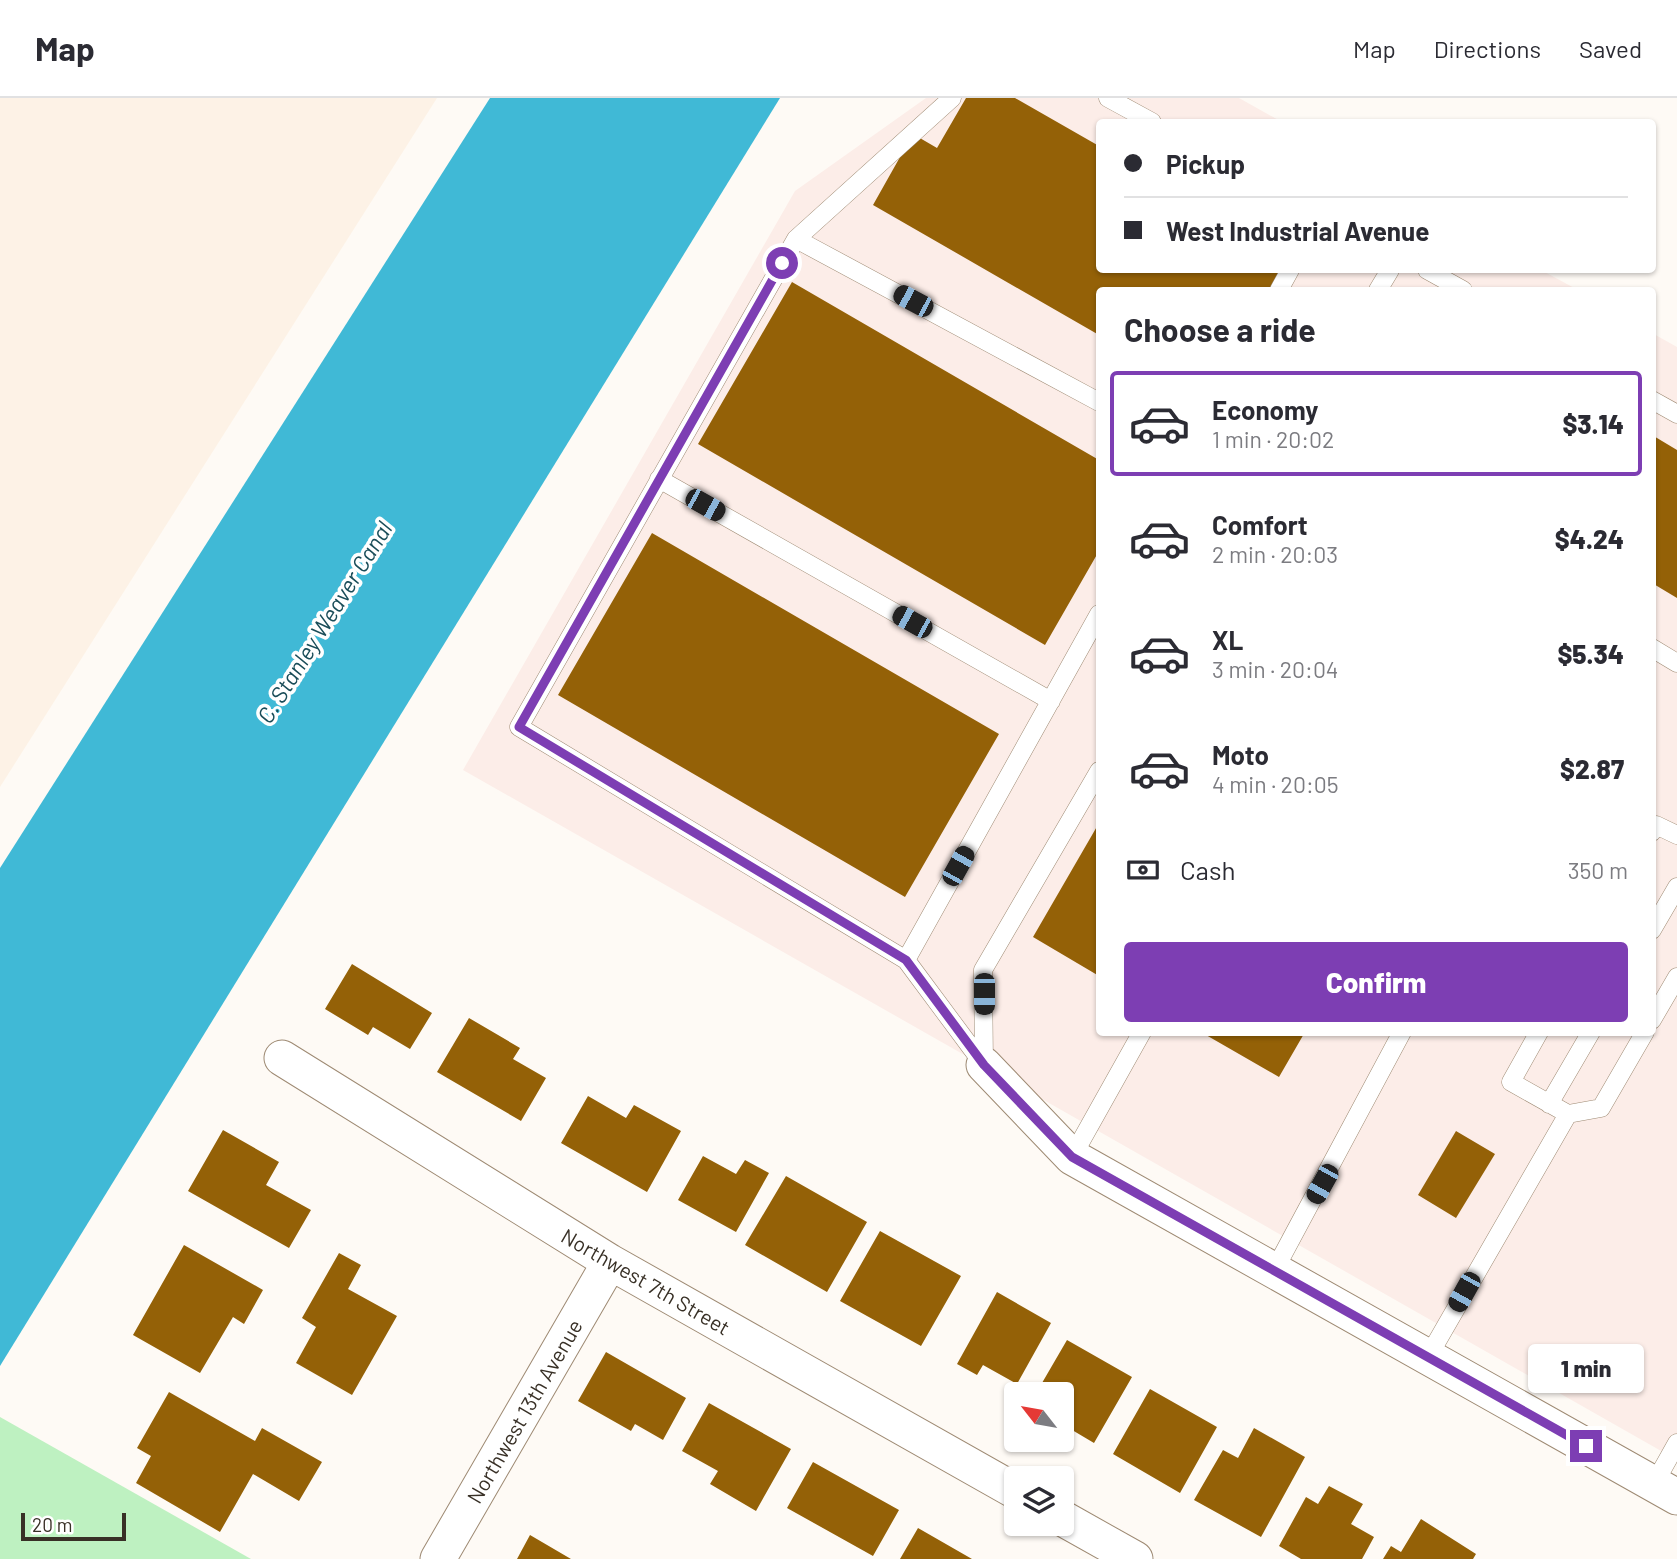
<!DOCTYPE html>
<html lang="en">
<head>
<meta charset="utf-8">
<style>
  :root { --surface:#fff; --page:#f7f7f7; --text:#2b2b33; --muted:#7c7c81; --line:#e1e1e2; --accent:#7d3eb3 }
  body { margin:0; font-family:Barlow,sans-serif; background:var(--page); color:var(--text); height:100vh; display:flex; flex-direction:column; font-size:26px; white-space:nowrap }
  * { box-sizing:border-box; margin:0 }
  p { font-size:23px; color:var(--muted) }
  .icon { flex:none; width:38px; height:38px; fill:none; stroke:currentColor; stroke-width:2; stroke-linecap:round; stroke-linejoin:round }
  .map { position:relative; flex:1; overflow:hidden }
  .details { position:absolute; left:1096px; top:189px; width:560px; height:749px; display:flex; flex-direction:column; background:var(--surface); border-radius:7px; box-shadow:0 2px 5px #0004 }
  .details>* { flex:none }
  .hud { position:absolute; left:1096px; top:21px; width:560px; height:154px; border-radius:7px; box-shadow:0 2px 5px #0004; display:grid; align-content:center; height:154px; padding:0 28px; background:var(--surface) }
  .needle { width:46px; rotate:301deg }
  .controls { position:absolute; left:1004px; top:1284px; display:grid; gap:14px }
  .controls a { display:grid; place-items:center; width:70px; height:70px; border-radius:7px; background:var(--surface); box-shadow:0 2px 5px #0004; font-size:35px }
  .scale { position:absolute; left:21px; bottom:18px; width:105px; box-sizing:border-box; padding-left:7px; border:4px solid #383026; border-top:0; font-size:19px; line-height:24px; white-space:nowrap; color:#383026; -webkit-text-stroke:5px #fff; paint-order:stroke }
  .end { position:absolute; width:32px; height:32px; margin:-16px; border:9px solid #7d3eb3; background:#fff; box-shadow:0 0 0 4px #fff }
  .from { border-radius:50% }
  .bubble { position:absolute; height:49px; border-radius:7px; background:var(--surface); box-shadow:0 2px 5px #0004; font-size:23px; font-weight:800; line-height:49px; text-align:center }
  .car { position:absolute; width:21px; height:42px; margin:-21px -10px; border-radius:9px; box-shadow:0 0 5px 2px #0007; background:linear-gradient(#222 24%,#8ab4d8 0 40%,#222 0 76%,#8ab4d8 0 86%,#222 0) }
  .hud b { display:flex; align-items:center; gap:24px; height:66px; font-size:26px }
  .hud b+b { border-top:2px solid var(--line) }
  .hud i { width:18px; height:18px; background:var(--text) }
  ul { padding:0; list-style:none }
  li { display:flex; align-items:center; gap:21px; height:105px; margin:0 14px 10px; padding:0 14px; border:4px solid transparent; border-radius:7px }
  li div { flex:1 }
  li b { display:block; font-size:26px }
  li em { font-style:normal; font-weight:800 }
  li.active { border-color:var(--accent) }
  li>.icon { width:63px; height:63px; stroke-width:1.5 }
  h2 { padding:0 28px; font-size:32px; line-height:84px }
  .pay { display:flex; align-items:center; gap:18px; height:77px; padding:0 28px; font-size:26px }
  .pay p { margin-inline-start:auto }
  .action { display:flex; gap:14px; margin-top:auto; padding:14px 28px }
  .action a { flex:1; height:80px; border-radius:7px; background:var(--accent); color:#fff; font-size:28px; font-weight:800; line-height:80px; text-align:center }
  header { display:flex; align-items:center; gap:42px; box-sizing:border-box; height:98px; padding:0 35px; background:var(--surface); border-bottom:2px solid var(--line) }
  header strong { font-size:33px }
  nav { display:flex; gap:38px; margin-inline-start:auto; font-size:24px }
  .map>svg:first-child { display:block }
</style>
</head>
<body>
<header>
<strong>Map</strong>
<nav><a>Map</a><a>Directions</a><a>Saved</a></nav>
</header>
<div class="map">
<svg width="1677" height="1461" viewBox="0 0 1677 1461">
  <rect width="100%" height="100%" fill="#fefaf5"/>
  <!-- built -->
  <path fill="#fdf2e6" d="M0,0h437l-437,689z"/>
  <!-- industrial -->
  <path fill="#fcede8" d="M926,0h313l43,24h-183v148h442l37,20h-479v742h553v-699l25,14v1113l-1214,-690 332,-579z"/>
  <!-- park -->
  <path fill="#bef1c1" d="M0,1319l251,142h-251z"/>
  <!-- water -->
  <path fill="#40b9d6" d="M490,0h290l-780,1268v-498z"/>
  <!-- building -->
  <path fill="#946107" d="M966,0h49l84,48v124h183l-12,20h-171v45l-226,-130 40,-71 24,14z
    M792,184l307,178v91l-54,94 -347,-201z
    M1652,337l25,15v148l-25,-15z
    M652,435l347,201 -94,163 -347,-202z
    M1099,725v153l-66,-39z
    M352,866l80,49 -22,36 -37,-22 -5,8 -43,-26z
    M469,920l51,30 -7,11 33,19 -25,43 -84,-49z
    M1207,934h98l-26,45 -73,-42z
    M588,998l38,22 8,-13 47,26 -34,61 -86,-49z
    M223,1032l56,32 -13,23 45,25 -22,38 -101,-57z
    M1456,1033l39,23 -39,64 -38,-23z
    M703,1058l33,18 9,-14 24,13 -33,59 -58,-32z
    M786,1078l81,46 -40,70 -82,-47z
    M880,1133l81,45 -40,70 -81,-45z
    M184,1147l79,45 -19,34 -11,-7 -33,56 -67,-38z
    M339,1155l22,12 -13,24 49,27 -45,79 -56,-32 20,-36 -14,-9z
    M997,1194l54,31 -34,61 -34,-19 -6,10 -20,-11z
    M1067,1242l65,37 -38,66 -32,-19v-29h-27z
    M606,1254l80,46 -23,42 -28,-16 -4,7 -53,-30z
    M1150,1291l67,38 -37,66 -67,-39z
    M169,1294l86,49 7,-13 60,34 -23,39 -46,-27 -33,58 -84,-49 15,-27 -14,-8z
    M709,1305l82,46 -35,62 -46,-27 8,-13 -36,-20z
    M1254,1330l51,29 -44,80 -67,-37 29,-50 15,8z
    M813,1364l86,48 -26,46 -86,-48z
    M1329,1388l34,18 -12,20 23,13 -12,22h-61l-22,-13 27,-49 12,7z
    M1421,1421l55,35 -3,5h-90l8,-13 10,6z
    M918,1430l54,31h-72z
    M530,1437l41,24h-54z"/>
  <g fill="none" stroke-linecap="round" stroke-linejoin="round">
    <!-- lane casing -->
    <g stroke="#9e8a73" stroke-width="19">
      <path id="lane" d="M952,0l-156,141 -277,488 387,233 78,105
        M1108,0l44,24
        M796,141l303,163
        M1427,172l36,20
        M1279,192l11,-20
        M1378,192l12,-20
        M1652,302l25,14
        M659,381l392,222
        M1652,550l25,15
        M1652,734l4,-7 21,10
        M1652,832l25,-43
        M906,862l193,-346
        M1652,922l25,-43
        M1539,934l-28,50 57,32 33,-6 44,-76
        M984,967l-1,-95 116,-199
        M1549,1006l42,-72
        M1072,1059l70,-125
        M1274,1173l128,-239
        M1428,1259l140,-243
        M1654,1386l23,-41"/>
    </g>
    <!-- street casing -->
    <g stroke="#9e8a73" stroke-width="37">
      <path id="street" d="M282,960l328,204 407,230
        M984,967l88,92 605,340
        M1062,1420l73,41
        M438,1461l172,-297"/>
    </g>
    <!-- lane -->
    <use href="#lane" stroke="#fff" stroke-width="18"/>
    <!-- street -->
    <use href="#street" stroke="#fff" stroke-width="35"/>
  </g>
  <g fill="none" stroke-linecap="round" stroke-linejoin="round">
    <!-- route -->
    <path stroke="#7d3eb3" stroke-width="9" d="M782,165l-263,464 387,233 78,105 88,92 514,289"/>
  </g>
  <g text-anchor="middle" dominant-baseline="central" stroke-width="7" stroke-linejoin="round" paint-order="stroke">
    <!-- street labels -->
    <g font-size="21" fill="#383026" stroke="#fff">
      <text transform="translate(646 1183) rotate(30)">Northwest 7th Street</text>
      <text transform="translate(524 1313) rotate(-60)">Northwest 13th Avenue</text>
    </g>
    <!-- water labels -->
    <g font-size="23" font-style="italic" fill="#1a4d59" stroke="#fff">
      <text transform="translate(324 524) rotate(-58)">C. Stanley Weaver Canal</text>
    </g>
  </g>
</svg>
<div class="controls">
<a><svg class="needle" viewBox="-14 -14 28 28"><path d="M0-13l5 13h-10z" fill="#e53935"/><path d="M0 13l5-13h-10z" fill="#7c7c81"/></svg></a>
<a><svg class="icon" aria-label="layers" viewBox="0 0 24 24"><path d="M12 4l9 5-9 5-9-5zM3 14l9 5 9-5"/></svg></a>
</div>
<div class="scale">20 m</div>
<i class="end from" style="left:782px;top:165px"></i>
<i class="end" style="left:1586px;top:1348px"></i>
<div class="bubble" style="left:1528px;top:1246px;width:116px">1 min</div>
<i class="car" style="left:913px;top:203px;rotate:298deg"></i>
<i class="car" style="left:705px;top:407px;rotate:119deg"></i>
<i class="car" style="left:912px;top:524px;rotate:299deg"></i>
<i class="car" style="left:958px;top:768px;rotate:29deg"></i>
<i class="car" style="left:984px;top:896px;rotate:180deg"></i>
<i class="car" style="left:1322px;top:1086px;rotate:209deg"></i>
<i class="car" style="left:1464px;top:1194px;rotate:209deg"></i>
<div class="hud">
<b><i class="from"></i>Pickup</b>
<b><i></i>West Industrial Avenue</b>
</div>
<section class="details">
<h2>Choose a ride</h2>
<ul>
<li class="active"><svg class="icon" aria-label="car" viewBox="0 0 24 24"><path d="M5 17H2v-5l4-1 3-4h7l3 4 3 1v5h-3M9 17h6M6 11h13"/><circle cx="7" cy="17" r="2"/><circle cx="17" cy="17" r="2"/></svg><div><b>Economy</b><p>1 min · 20:02</p></div><em>$3.14</em></li>
<li><svg class="icon" aria-label="car" viewBox="0 0 24 24"><path d="M5 17H2v-5l4-1 3-4h7l3 4 3 1v5h-3M9 17h6M6 11h13"/><circle cx="7" cy="17" r="2"/><circle cx="17" cy="17" r="2"/></svg><div><b>Comfort</b><p>2 min · 20:03</p></div><em>$4.24</em></li>
<li><svg class="icon" aria-label="car" viewBox="0 0 24 24"><path d="M5 17H2v-5l4-1 3-4h7l3 4 3 1v5h-3M9 17h6M6 11h13"/><circle cx="7" cy="17" r="2"/><circle cx="17" cy="17" r="2"/></svg><div><b>XL</b><p>3 min · 20:04</p></div><em>$5.34</em></li>
<li><svg class="icon" aria-label="car" viewBox="0 0 24 24"><path d="M5 17H2v-5l4-1 3-4h7l3 4 3 1v5h-3M9 17h6M6 11h13"/><circle cx="7" cy="17" r="2"/><circle cx="17" cy="17" r="2"/></svg><div><b>Moto</b><p>4 min · 20:05</p></div><em>$2.87</em></li>
</ul>
<div class="pay"><svg class="icon" aria-label="cash" viewBox="0 0 24 24"><path d="M3 7h18v10H3z"/><circle cx="12" cy="12" r="2"/></svg>Cash<p>350 m</p></div>
<div class="action"><a>Confirm</a></div>
</section>
</div>
</body>
</html>
